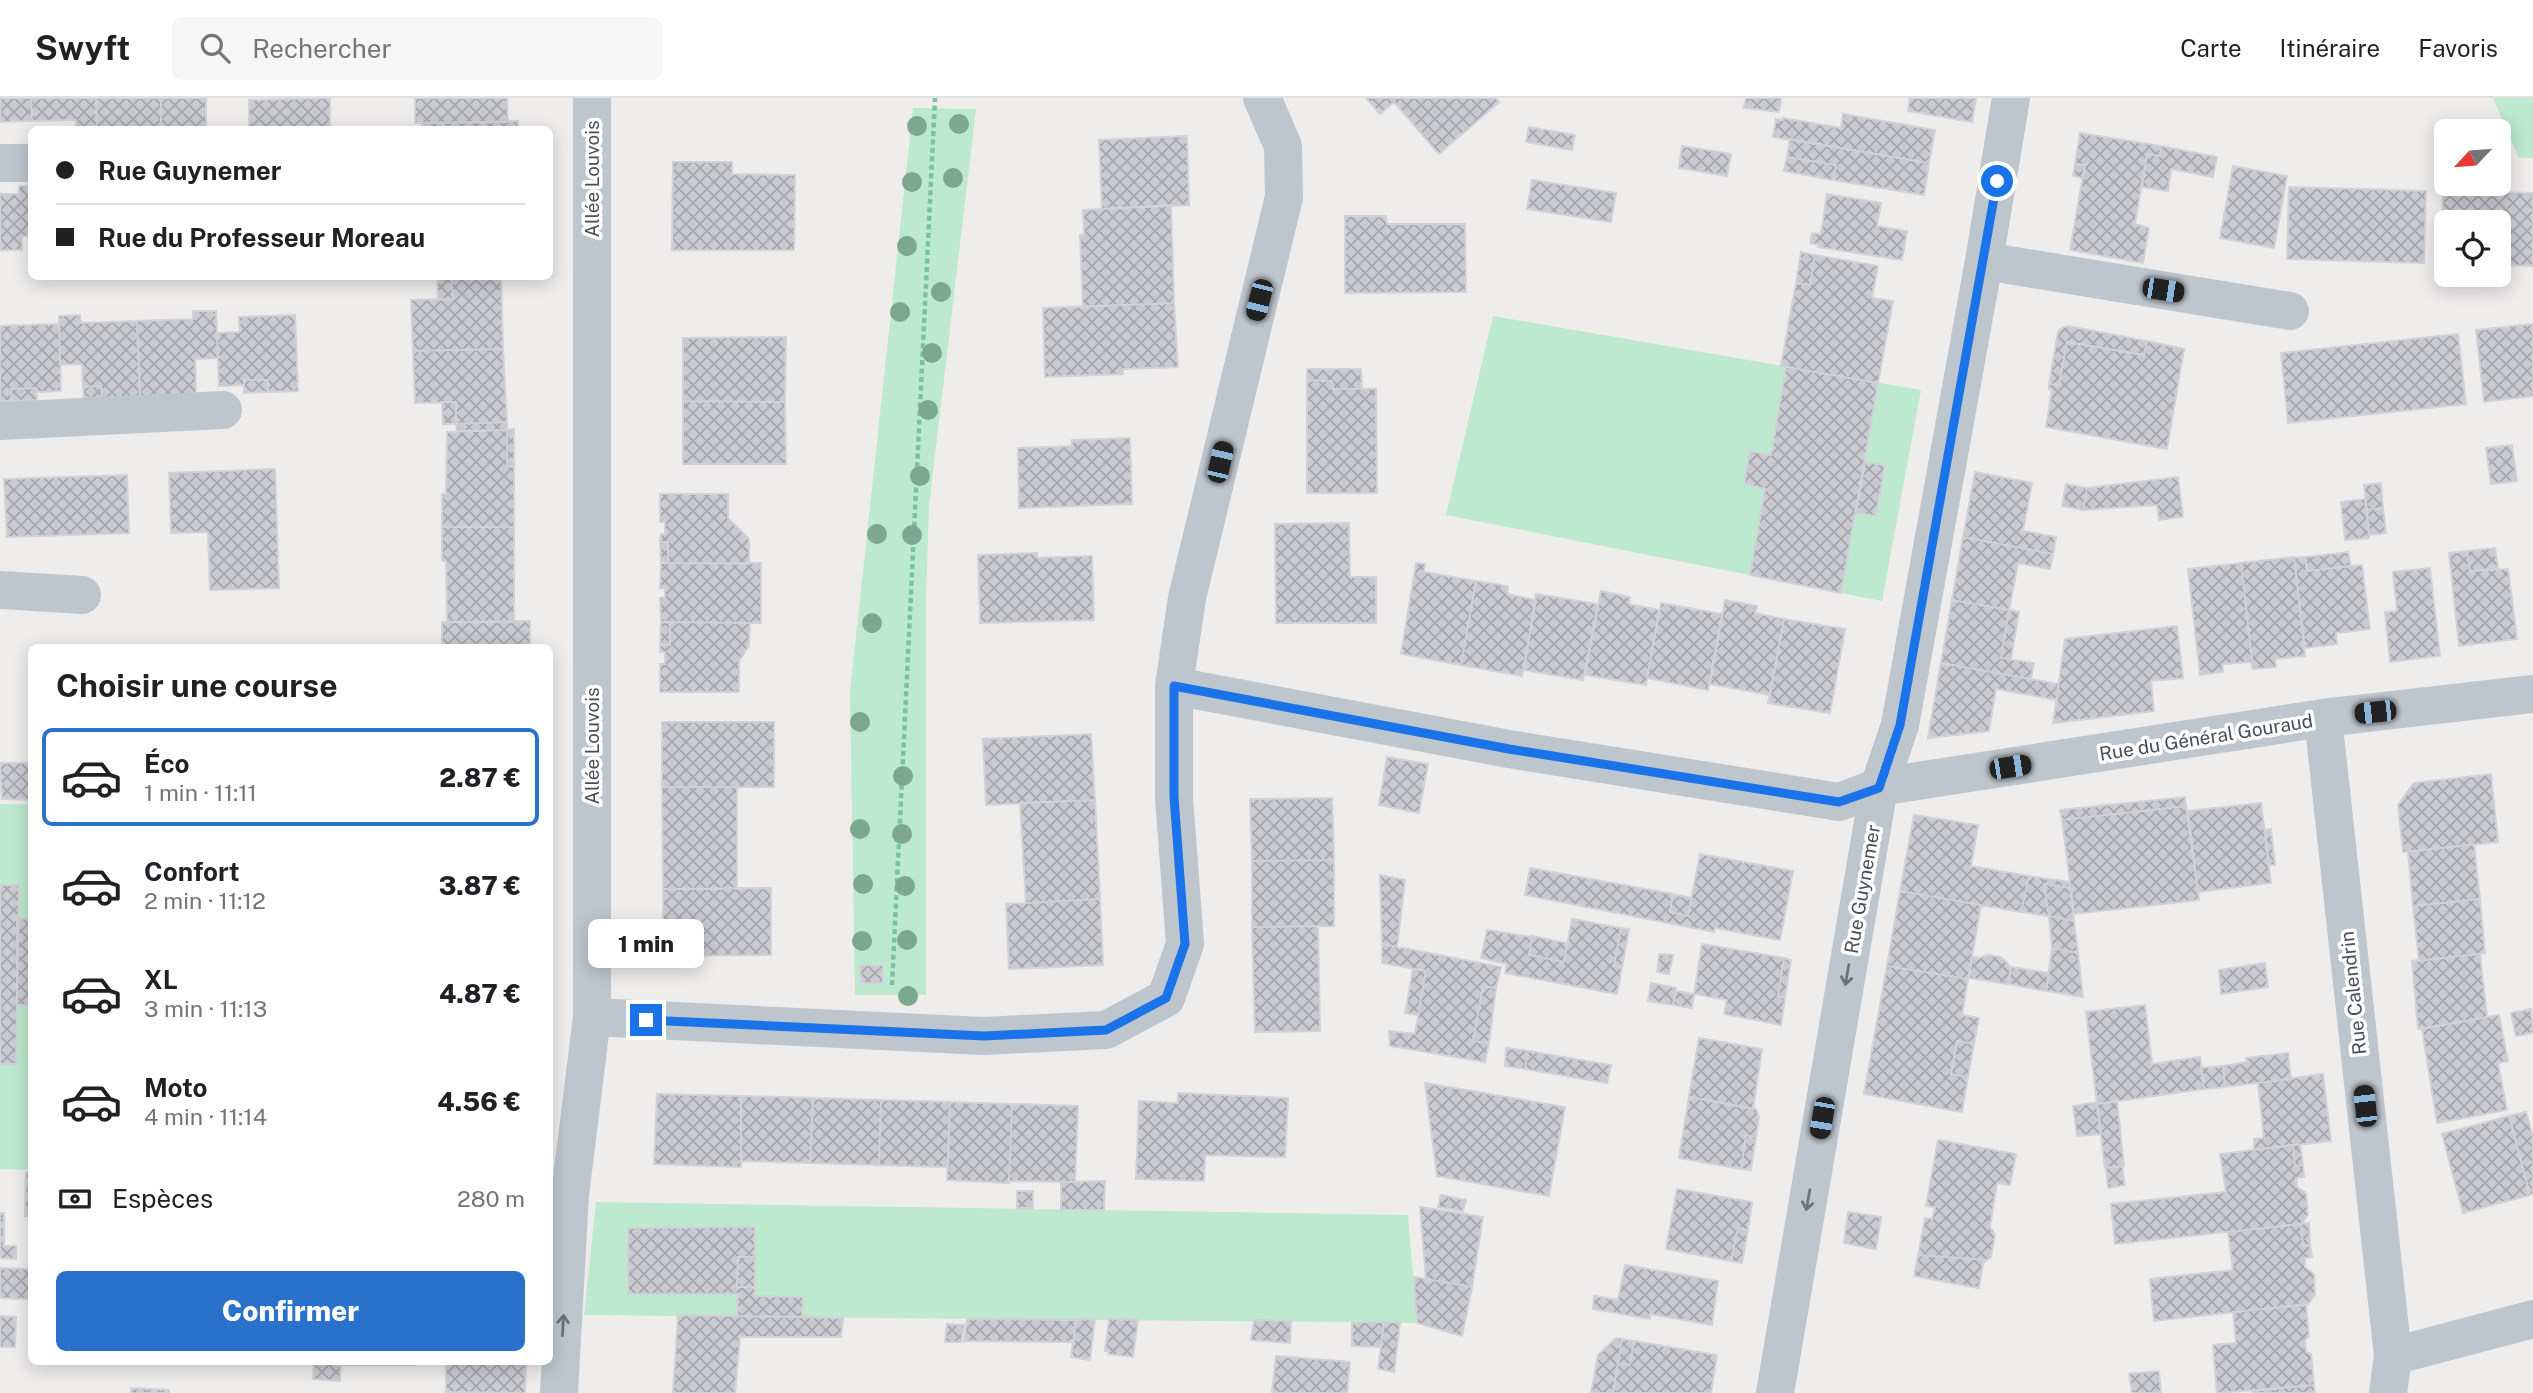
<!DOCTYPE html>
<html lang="fr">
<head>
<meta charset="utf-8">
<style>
  :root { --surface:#fff; --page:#f6f6f6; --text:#202124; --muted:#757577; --line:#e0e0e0; --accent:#2971cb }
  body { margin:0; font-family:"Public Sans",sans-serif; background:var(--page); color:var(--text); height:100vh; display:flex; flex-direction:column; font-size:26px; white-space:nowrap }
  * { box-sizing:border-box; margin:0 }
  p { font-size:23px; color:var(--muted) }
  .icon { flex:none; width:38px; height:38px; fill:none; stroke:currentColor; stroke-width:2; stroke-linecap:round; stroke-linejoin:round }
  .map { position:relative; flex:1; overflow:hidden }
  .sheet { position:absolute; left:28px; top:546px; width:525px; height:721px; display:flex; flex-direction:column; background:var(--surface); border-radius:10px; box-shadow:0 4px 18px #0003 }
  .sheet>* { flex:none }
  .guide { position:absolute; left:28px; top:28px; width:525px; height:154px; border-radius:10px; box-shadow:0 4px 18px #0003; display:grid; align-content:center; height:154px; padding:0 28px; background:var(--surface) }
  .needle { width:46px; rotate:244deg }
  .fabs { position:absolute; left:2434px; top:21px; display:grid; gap:14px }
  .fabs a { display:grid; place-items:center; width:77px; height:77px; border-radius:10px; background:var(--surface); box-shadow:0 4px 18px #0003; font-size:35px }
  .end { position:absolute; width:32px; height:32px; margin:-16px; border:9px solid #1a73e8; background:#fff; box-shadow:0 0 0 4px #fff }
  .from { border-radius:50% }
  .bubble { position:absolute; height:49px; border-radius:10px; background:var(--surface); box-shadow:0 4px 18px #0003; font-size:23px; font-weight:800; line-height:49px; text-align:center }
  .car { position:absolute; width:21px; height:42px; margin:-21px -10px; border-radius:9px; box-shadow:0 0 5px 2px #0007; background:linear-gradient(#222 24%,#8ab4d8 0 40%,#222 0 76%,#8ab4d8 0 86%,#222 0) }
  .guide b { display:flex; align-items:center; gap:24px; height:66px; font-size:26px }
  .guide b+b { border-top:2px solid var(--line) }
  .guide i { width:18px; height:18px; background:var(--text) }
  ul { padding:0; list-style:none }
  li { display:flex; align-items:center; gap:21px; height:98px; margin:0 14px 10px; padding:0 14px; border:4px solid transparent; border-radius:10px }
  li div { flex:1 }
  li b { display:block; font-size:26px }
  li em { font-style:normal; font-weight:800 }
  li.on { border-color:var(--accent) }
  li>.icon { width:63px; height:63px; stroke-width:1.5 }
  h2 { padding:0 28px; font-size:32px; line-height:84px }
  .pay { display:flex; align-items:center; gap:18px; height:77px; padding:0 28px; font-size:26px }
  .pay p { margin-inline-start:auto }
  .cta { display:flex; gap:14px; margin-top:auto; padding:14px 28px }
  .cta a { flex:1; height:80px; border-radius:10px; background:var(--accent); color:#fff; font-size:28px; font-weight:800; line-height:80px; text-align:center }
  header { display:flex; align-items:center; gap:42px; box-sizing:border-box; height:98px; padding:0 35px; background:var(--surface); border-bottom:2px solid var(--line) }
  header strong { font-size:33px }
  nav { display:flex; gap:38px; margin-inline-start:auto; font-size:24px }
  .search { width:490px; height:63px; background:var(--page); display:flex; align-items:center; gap:18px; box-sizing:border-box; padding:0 24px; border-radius:10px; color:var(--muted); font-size:26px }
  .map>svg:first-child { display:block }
</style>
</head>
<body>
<header>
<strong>Swyft</strong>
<div class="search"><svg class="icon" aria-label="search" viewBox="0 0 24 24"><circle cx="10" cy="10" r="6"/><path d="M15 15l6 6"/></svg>Rechercher</div>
<nav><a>Carte</a><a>Itinéraire</a><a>Favoris</a></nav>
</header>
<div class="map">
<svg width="2533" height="1295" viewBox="0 0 2533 1295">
  <defs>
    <pattern id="building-cross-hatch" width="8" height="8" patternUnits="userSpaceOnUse" patternTransform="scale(1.75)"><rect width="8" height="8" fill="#cacbd0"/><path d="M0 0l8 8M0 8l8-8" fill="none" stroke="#a6a7ac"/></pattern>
  </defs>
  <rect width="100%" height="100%" fill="#efecec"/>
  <!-- green -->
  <path fill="#bde9ce" d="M2493,0h40v60h-14z
    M913,10l63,1 -47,397 -3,93v396h-71l-5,-303z
    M1493,218l428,74 -39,211 -436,-86z
    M0,706h31v366l-31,-1z
    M596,1104l812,13 9,108 -833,-8z"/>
  <!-- building -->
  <path fill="url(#building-cross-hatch)" stroke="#d0d2d7" stroke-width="2" d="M0,0h31l1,23 -32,1z
    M31,0h65l1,32h-21v-10l-44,1z
    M96,0h65v31l-64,1z
    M161,0h45v30l-45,1z
    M330,0v32h-81v-30z
    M415,0h92l1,24 -93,1z
    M1366,0h130l3,4 -60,52 -45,-52 -14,12z
    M1746,0h35l-2,14 -35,-4z
    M1910,0h66l-4,24 -64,-11z
    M1843,16l92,16 -6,33 -156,-26 3,-18 7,1v-2l58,10z
    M518,23v9h-96v-7z
    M1529,29l46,8 -3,15 -46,-8z
    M2080,35l81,13 -1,10 -13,-2 -12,70 14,4 -6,35 -73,-13 15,-85 -10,-1z
    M1187,38l2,69 -87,4 -3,-69z
    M1790,41l139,24 -5,32 -91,-15 3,-15 -49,-8z
    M1682,48l49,8 -4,22 -48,-8z
    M2161,48l56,11 -4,20 -42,-8 -3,22 -26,-4 5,-33 13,2z
    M1787,59l49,8 -3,15 -49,-9z
    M673,64h59v12l63,1 -1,75h-122z
    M2075,66l10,1 -2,13 -10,-2z
    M2233,68l54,10 -13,72 -54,-10z
    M1532,82l84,13 -5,29 -84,-13z
    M19,88h13v50h-10v14h-22v-56h19z
    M2289,89l137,4 -2,72 -137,-4z
    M2443,93l90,2v73l-34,-1v-43h-53v42h-5z
    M1827,96l54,9 -4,23 30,5 -5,29 -84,-13 1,-2 -9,-2 2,-10 9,1z
    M1171,107l3,98 -91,4 -3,-72h4l-1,-25z
    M1345,118h41l1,8h78l1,68 -121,1z
    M1801,154l14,3 -5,30 -14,-2z
    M1815,157l63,11 -6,32 21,3 -15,82 -97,-17 15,-83 14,2z
    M437,178h14l2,23 -15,1z
    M451,178h50l2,73 -90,2 -2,-51 42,-1z
    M1174,205l4,64 -55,2v5l-78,3 -2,-69z
    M193,213h23l2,47 -23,1 1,35 -56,2 -3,-75 56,-2z
    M80,217l1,8 56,-2 3,75 -38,2 -1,-12 -18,1 -1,-23 -22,1 -1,-49z
    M295,217l3,76 -30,1v-12h-24v5l-25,1 -2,-53 23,-1 -1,-15z
    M59,226l2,67 -24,1 -1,-4 -25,1 1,12h-12v-75z
    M2533,226v72l-49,6 -8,-72z
    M2068,228l79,15 -3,14 -77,-13 -8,43 -10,-1 9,-52 4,-4z
    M2458,236l8,70 -178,19 -7,-70z
    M786,239l-1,65 -102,-1v-63z
    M2147,243l37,8 -17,100 -121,-22 6,-37 -3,-1v-5l10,1 8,-43 77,13z
    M503,251l4,73 -51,2v-22l-41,1 -2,-52z
    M1786,269l92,16 -37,210 -91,-18 15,-86 -21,-5 6,-33 21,4z
    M1307,271h54l1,20h-29l-1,-8 -25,-1z
    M244,282h24v12l-24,1z
    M1307,282l25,1 1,8h43l1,104h-70z
    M101,288l1,12h-18l-1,-11z
    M36,290l1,12 -25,1 -1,-12z
    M683,303l102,1 1,62h-103z
    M442,304h14v22h-13z
    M507,324v8l-50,1 -1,-7z
    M514,331v38l-7,-1v-36z
    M507,332v36l7,1v60h-72v-33h4l1,-62z
    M1130,340l2,66 -113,4 -1,-60 54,-2v-6z
    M2512,347l5,36 -26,3 -5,-36z
    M1865,364l20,3 -9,51 -20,-3z
    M275,371l4,119 -69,2 -2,-58 -37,1 -2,-60z
    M1975,374l57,11 -9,48 33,6 -3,17 -90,-17z
    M127,377l2,58 -122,4 -3,-58z
    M2178,379l5,40 -24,3 -2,-15 -74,5 4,-22z
    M2381,385l2,25 -16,2 -3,-25z
    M2066,386l21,4 -4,22 -21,-4z
    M660,396h68v24l21,21v25l-81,-1v-21h-8l1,-8h4v-12h-5z
    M2365,401l4,39 -24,2 -4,-38z
    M2383,410l3,25 -17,2 -2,-25z
    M1349,425l1,54h26v46h-100l-1,-99z
    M442,429h72v95h-67l-1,-61h-4z
    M1963,439l90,17 -3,15 -32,-6 -9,47 -57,-10z
    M660,444h8v21h-7z
    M2495,450l3,20 -28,3 -3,-20z
    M2467,453l3,20 38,-2 9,70 -58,7 -10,-93z
    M2348,454l3,14 -44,5 -2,-14z
    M1037,455v5l55,-2 2,64 -114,3 -2,-68z
    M2294,459l11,99 -30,3 1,8 -23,2 -12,-106z
    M2305,459l2,14 55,-6 8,64 -34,4 1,11 -32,4 -11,-90z
    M661,465h100v60l-100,-1 -1,-24 5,-1v-9h-5z
    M1416,465l9,1 -1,8 52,9 -15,84 -60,-11z
    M2241,465l12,106 -2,-7 -29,2 1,8 -23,3 -12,-106z
    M2430,470l10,88 -50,6 -5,-50 12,-1 -4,-39z
    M1476,483l32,5 -1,8 29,6 -14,76 -61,-11z
    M1601,493l29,6 -1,7 30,6 -13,75 -61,-10z
    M1536,496l62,10 -15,76 -59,-10z
    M1725,502l32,6 -2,7 29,6 -14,76 -60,-11z
    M1952,502l57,10 -8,48 33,5 -3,16 -90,-16z
    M1661,505l61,11 -14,76 -61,-12z
    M2009,512l10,2 -8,47 -10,-1z
    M1784,521l61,10 -15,84 -62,-10z
    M530,523v27h-88v-26z
    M661,524h9v23h-10z
    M670,524l80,1 -1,23 -10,15v31h-79v-28h5v-12h-5v-7h10z
    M2177,528l6,52 -32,3 3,30 -101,12 12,-84z
    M1941,565l117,21 -1,16 -61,-11 -7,42 -61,7z
    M662,624h112v65h-112z
    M1091,636l4,66 -109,5 -3,-66z
    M1387,659l41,7 -9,49 -40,-8z
    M0,665h32v37l-30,-1z
    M2491,676l7,68 -95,10 -5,-47 16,-22z
    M662,689h75v102h-74z
    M2185,699l1,9 -124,14 -2,-10z
    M1332,700l2,62 -82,1 -2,-62z
    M1095,702l5,99 -74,4 -6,-100z
    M2261,705l10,80 -73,9 -10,-81z
    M2186,708l13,94 -125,14 -12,-94z
    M1914,717l64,10 -7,41 58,10 -8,36 -121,-21z
    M2271,731l4,36h-6l-4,-35z
    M2474,746l6,55 -67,7 -5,-54z
    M1700,756l93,17 -13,69 -65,-12 -1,4 -189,-37 5,-27 143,26 -3,18 18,4z
    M1334,762v66l-82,1v-66z
    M1380,777l25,5 -8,67 -15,-3z
    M2029,778l40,6 1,6 -26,-4 5,32 -28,-4z
    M2044,786l26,4 4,33 -25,-5z
    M0,787h19l-3,179h-16z
    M771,790v67l-108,1v-67z
    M1900,793l81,14 -13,74 -81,-13z
    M1673,796l18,4 -3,18 -18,-4z
    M1100,801l3,66 -94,4 -3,-65z
    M2480,801l5,54 -66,8 -6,-55z
    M2049,818l25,5 4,32 -26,-5z
    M17,820l15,1v86h-15z
    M1572,821l49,9 -7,38 8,2 -5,26 -112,-21 2,-9 -26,-6 6,-28 45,7 -3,18 35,7z
    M1318,828l2,105 -65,1 -3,-105z
    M1621,830l8,1 -7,39 -8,-2z
    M1532,838l35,7 -3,19 -35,-7z
    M1382,846l119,23 -5,21 -13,-2 -10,55 16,2 -4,19 -95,-16 -1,-15 26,3 11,-63 -44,-8z
    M1702,846l82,14 -6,38 7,2 -4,27 -57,-11 3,-14 -33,-6z
    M2052,850l26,5 5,44 -37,-6z
    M1659,856l14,1 -4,19 -12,-2z
    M2480,856l7,63 -69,12 -6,-68z
    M1988,857l13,2 10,10 -3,17 -39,-6 3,-22 7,2z
    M1784,860l7,2 -6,38 -7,-2z
    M2265,865l3,24 -47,7 -2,-24z
    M860,867h23v18h-22z
    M1887,868l81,13 -6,36 17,3 -5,26 -17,-3 -6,33 17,3 -6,35 -98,-18z
    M2011,869l38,6 -3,18 -38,-7z
    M1413,871l13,2 -8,44 -13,-2z
    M1651,885l25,5 -3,17 -25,-4z
    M1483,888l13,2 -7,55 -16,-2z
    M1676,893l18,3 -2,14 -19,-3z
    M2145,907l7,59 48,-7 4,32 -107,15 -11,-92z
    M2531,911l2,24 -17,3 -5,-23z
    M2499,917l9,46 -10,2 9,47 -70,13 -15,-94z
    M1699,940l63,11 -9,60 -64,-12z
    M1957,943l17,3 -6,33 -17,-3z
    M1506,950l22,3 -3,18 -20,-3z
    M1528,953l83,14 -4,18 -82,-14z
    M2288,955l3,26 -66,8 -2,-21 24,-4 -1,-4z
    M2223,968l2,21 -21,2 -3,-21z
    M2323,976l8,67 -77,9v-11l10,-1 -6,-55z
    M1425,985l140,24 -16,89 -112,-20z
    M1178,995l110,5 -3,59 -80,-2 -1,26 -68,-2 3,-78 39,2z
    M657,996l84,2v71l-87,-3z
    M741,998l72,2 -3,65 -69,-2z
    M1689,999l67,12 3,8 -3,20 -10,-2 -5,34 -62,-11z
    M813,1000l68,2 -2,65 -69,-2z
    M881,1002l69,2 -2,65 -69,-2z
    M2117,1003l7,65 -19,2 -8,-64z
    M950,1004l62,2 -3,79 -62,-3z
    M2097,1004l4,32 -24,2 -4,-30z
    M1012,1006l66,2 -3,76 -66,-1z
    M2526,1014l7,25v57l-3,1 -21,-79z
    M2509,1018l21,79 -67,18 -21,-79z
    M1746,1037l10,2 -5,33 -10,-1z
    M1938,1042l78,14 -6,31 -13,-2 -7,44 5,8 -4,22 -4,3 -69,-5 7,-37 7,1 3,-12 -9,-1z
    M2293,1047l2,21 8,-1 1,12 -8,1 1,9 9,6 2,22 -7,9 -186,20 -4,-40 115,-12 -6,-38z
    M2293,1047h7l3,20 -8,1z
    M2122,1068l3,19 -17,3 -2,-20z
    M26,1074h6v44h-7z
    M1105,1083l-1,29h-43v-28z
    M1677,1091l75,13 -4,28 -10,-2 -7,33 -65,-12z
    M1017,1093h16v17h-16z
    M1441,1097l25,5 -3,11 -25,-4z
    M1420,1109l63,10 -11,70 -46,-8z
    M1848,1114l33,5 -5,32 -32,-6z
    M0,1115h4v33h12v13l-16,-1z
    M2309,1125l1,22 -7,1 -2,-22z
    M2301,1126l2,22 7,-1 2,12 -7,1v9l9,7 1,21 -7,9 -154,17 -4,-42 83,-9 -5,-38z
    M755,1129v30h-17l-1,30h18v9l48,1 -1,20 -65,-1 1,-22h-110v-66z
    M1738,1130l10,2 -6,33 -11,-2z
    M1918,1157l69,5 -4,3 -4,25 -65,-12z
    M738,1159h17v30h-18z
    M1625,1167l93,16 -6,44 -62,-11v5l-57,-10 1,-13 24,4z
    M0,1170l32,1v30l-32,-1z
    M1414,1179l58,10 -10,49 -45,-13z
    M2306,1207l3,31 -4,4 1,12 5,2 3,31 -97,8 -4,-48 23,-2 -3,-31z
    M678,1217l124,2 41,1 -2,19h-101l-5,56h-62z
    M0,1218l16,1 -1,30h-15z
    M967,1221l109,1 -2,22 -110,-1z
    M1095,1221l-5,41 -19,-3 5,-37z
    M1109,1221l29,1 -5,37 -25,-3 1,-3h-4z
    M1254,1222l37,1 -1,22 -39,-3z
    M1352,1224h32l-3,25 -29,-1z
    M1384,1224h16l-6,50 -16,-3z
    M947,1226l17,1 -3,17h-16z
    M1616,1240l6,1 -9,54h-22l7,-38z
    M1622,1241l12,2 -4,24 -12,-2z
    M1634,1243l83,14 -6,38h-98l5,-30 12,2z
    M1276,1258l74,6 -3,31h-75z
    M314,1264h27l-1,19 -27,-2z
    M341,1264h74v3h-74z
    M446,1264h80l-1,31 -79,-1z
    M2159,1273l2,22h-29l-3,-19z
    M2314,1287l1,8h-63v-2z
    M131,1290l38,2v3h-38z"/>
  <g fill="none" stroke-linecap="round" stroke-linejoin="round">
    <!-- path -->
    <path stroke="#79c49e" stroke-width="4.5" stroke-dasharray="5 3.5" stroke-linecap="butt" d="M892,887l43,-887"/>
    <!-- minor -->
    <path stroke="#bec6cd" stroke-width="38" d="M0,65h32
      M1984,163l306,50
      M0,323l223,-11
      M0,492l82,5
      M1174,588l335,63 330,53 40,-15 444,-69 210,-24
      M2323,620l70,638 -5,37
      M592,919l391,19 123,-6 60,-32 19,-54 -11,-146v-112l13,-88 97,-401 -1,-51 -21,-48
      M2393,1258l140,-37
      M559,1295l11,-198 22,-178v-919
      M1775,1295l104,-606 21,-62 84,-464 27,-163"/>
  </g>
  <!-- trees -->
  <g fill="#7ca891">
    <circle cx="959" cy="26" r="10"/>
    <circle cx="917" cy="28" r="10"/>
    <circle cx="953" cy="80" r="10"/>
    <circle cx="912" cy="84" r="10"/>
    <circle cx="907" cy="148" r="10"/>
    <circle cx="941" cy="194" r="10"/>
    <circle cx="900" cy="214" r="10"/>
    <circle cx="932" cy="255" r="10"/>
    <circle cx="928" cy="312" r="10"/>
    <circle cx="920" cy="378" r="10"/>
    <circle cx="877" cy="436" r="10"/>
    <circle cx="912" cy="437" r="10"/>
    <circle cx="872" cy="525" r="10"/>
    <circle cx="860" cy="624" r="10"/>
    <circle cx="903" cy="678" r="10"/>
    <circle cx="860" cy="731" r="10"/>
    <circle cx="902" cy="736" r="10"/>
    <circle cx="863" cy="786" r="10"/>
    <circle cx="905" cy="788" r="10"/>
    <circle cx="907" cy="842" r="10"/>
    <circle cx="862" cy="843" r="10"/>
    <circle cx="908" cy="898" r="10"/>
  </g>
  <!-- one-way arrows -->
  <defs><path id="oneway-shaft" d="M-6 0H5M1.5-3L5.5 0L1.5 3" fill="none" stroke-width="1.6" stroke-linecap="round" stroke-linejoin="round" transform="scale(1.75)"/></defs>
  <g stroke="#6a737a">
    <use href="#oneway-shaft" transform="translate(1847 877) rotate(100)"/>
    <use href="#oneway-shaft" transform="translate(1808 1102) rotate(100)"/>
    <use href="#oneway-shaft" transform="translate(563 1227) rotate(-87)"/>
  </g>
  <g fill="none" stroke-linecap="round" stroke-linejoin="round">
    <!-- route -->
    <path stroke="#1a73e8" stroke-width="9" d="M646,922l338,16 122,-6 60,-32 19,-54 -11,-147v-111l335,63 330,53 40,-14 21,-63 97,-544"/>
  </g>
  <g text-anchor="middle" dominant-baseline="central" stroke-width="7" stroke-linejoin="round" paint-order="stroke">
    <!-- street labels -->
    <g font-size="19" fill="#464f57" stroke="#fff">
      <text transform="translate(592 81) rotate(-90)">Allée Louvois</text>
      <text transform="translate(2206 639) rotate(-9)">Rue du Général Gouraud</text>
      <text transform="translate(592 648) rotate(-90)">Allée Louvois</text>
      <text transform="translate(1862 791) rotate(-80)">Rue Guynemer</text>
      <text transform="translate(2353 895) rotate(-96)">Rue Calendrin</text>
    </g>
  </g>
</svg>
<div class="fabs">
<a><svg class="needle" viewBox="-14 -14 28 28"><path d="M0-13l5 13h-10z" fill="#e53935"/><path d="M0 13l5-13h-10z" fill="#757577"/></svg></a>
<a><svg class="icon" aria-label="locate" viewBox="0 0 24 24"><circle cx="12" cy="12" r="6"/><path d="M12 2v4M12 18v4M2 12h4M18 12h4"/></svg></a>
</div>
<i class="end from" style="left:1997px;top:83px"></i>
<i class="end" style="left:646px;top:922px"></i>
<div class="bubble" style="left:588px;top:821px;width:116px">1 min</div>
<i class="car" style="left:2163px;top:192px;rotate:99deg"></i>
<i class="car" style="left:1259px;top:202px;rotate:194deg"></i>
<i class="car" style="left:1220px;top:364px;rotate:13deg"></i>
<i class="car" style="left:2375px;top:614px;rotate:264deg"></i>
<i class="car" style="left:2010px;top:669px;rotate:81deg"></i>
<i class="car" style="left:2365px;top:1008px;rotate:354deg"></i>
<i class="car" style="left:1822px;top:1020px;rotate:190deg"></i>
<div class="guide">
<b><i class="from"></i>Rue Guynemer</b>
<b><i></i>Rue du Professeur Moreau</b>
</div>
<section class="sheet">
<h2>Choisir une course</h2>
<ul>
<li class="on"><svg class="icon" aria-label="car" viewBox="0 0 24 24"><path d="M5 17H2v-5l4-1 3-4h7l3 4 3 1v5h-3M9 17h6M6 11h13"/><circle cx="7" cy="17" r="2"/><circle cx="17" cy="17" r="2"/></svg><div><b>Éco</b><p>1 min · 11:11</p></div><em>2.87 €</em></li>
<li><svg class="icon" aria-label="car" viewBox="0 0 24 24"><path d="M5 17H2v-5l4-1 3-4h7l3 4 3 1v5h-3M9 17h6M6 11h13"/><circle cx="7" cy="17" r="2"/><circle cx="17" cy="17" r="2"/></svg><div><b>Confort</b><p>2 min · 11:12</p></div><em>3.87 €</em></li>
<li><svg class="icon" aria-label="car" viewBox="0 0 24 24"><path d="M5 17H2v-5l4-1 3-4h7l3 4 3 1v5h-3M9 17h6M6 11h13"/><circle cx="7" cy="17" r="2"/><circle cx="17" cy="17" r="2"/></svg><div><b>XL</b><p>3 min · 11:13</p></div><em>4.87 €</em></li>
<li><svg class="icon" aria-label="car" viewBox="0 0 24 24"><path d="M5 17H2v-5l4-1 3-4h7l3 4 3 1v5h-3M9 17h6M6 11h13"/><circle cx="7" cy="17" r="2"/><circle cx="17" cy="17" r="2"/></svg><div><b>Moto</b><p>4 min · 11:14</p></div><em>4.56 €</em></li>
</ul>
<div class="pay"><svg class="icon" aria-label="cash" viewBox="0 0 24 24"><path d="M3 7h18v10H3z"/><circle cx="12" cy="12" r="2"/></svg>Espèces<p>280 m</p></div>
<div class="cta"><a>Confirmer</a></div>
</section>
</div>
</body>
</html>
